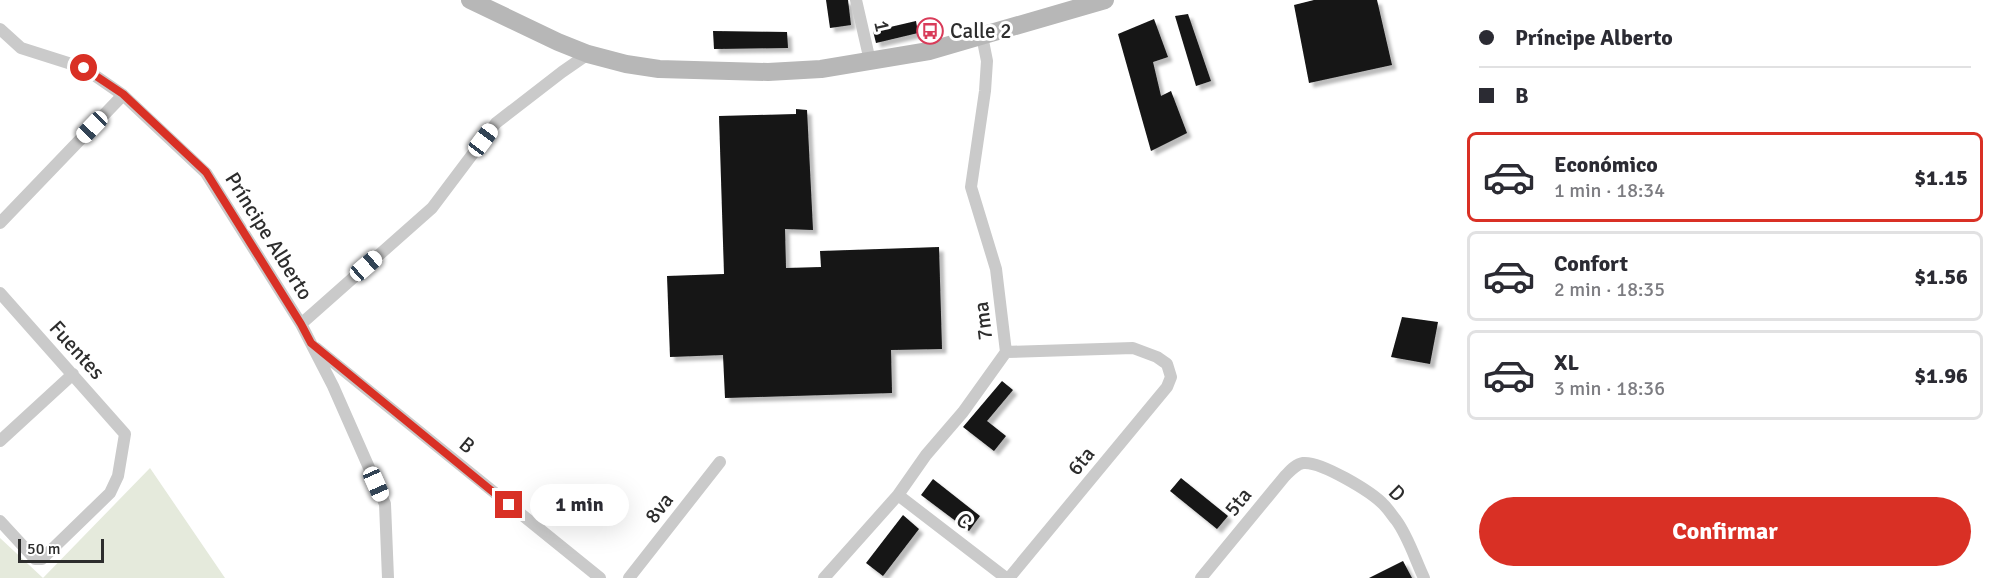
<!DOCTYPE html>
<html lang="es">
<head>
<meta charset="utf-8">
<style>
  :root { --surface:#fff; --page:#f7f7f7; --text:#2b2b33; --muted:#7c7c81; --line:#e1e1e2; --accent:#d93025 }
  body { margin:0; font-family:Signika,sans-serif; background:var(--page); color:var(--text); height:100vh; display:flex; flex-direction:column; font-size:22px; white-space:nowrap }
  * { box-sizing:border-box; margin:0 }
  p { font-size:20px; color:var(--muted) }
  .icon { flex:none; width:33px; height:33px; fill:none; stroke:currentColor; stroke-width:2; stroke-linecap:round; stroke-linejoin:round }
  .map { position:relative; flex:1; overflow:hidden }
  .panel { display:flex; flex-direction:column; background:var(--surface); width:540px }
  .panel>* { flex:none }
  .banner { display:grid; align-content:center; height:132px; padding:0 24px; background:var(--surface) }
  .scale { position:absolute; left:18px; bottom:15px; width:86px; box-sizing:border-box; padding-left:6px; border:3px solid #2d2d2d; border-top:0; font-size:16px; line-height:21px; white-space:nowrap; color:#2d2d2d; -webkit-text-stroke:4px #fff; paint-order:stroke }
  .end { position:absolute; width:27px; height:27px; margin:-14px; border:8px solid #d93025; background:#fff; box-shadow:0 0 0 3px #fff }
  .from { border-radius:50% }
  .bubble { position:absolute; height:42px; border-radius:21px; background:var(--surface); box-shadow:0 6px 24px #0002; font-size:20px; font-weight:700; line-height:42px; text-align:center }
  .car { position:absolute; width:18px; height:36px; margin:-18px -9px; border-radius:8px; box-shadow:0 0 4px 2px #0007; background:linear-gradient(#fff 24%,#345 0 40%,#fff 0 76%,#345 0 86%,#fff 0) }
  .banner b { display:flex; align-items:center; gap:21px; height:57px; font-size:22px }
  .banner b+b { border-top:2px solid var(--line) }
  .banner i { width:15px; height:15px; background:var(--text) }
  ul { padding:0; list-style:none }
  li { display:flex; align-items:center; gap:18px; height:90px; margin:0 12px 9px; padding:0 12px; border:3px solid var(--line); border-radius:9px }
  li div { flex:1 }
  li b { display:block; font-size:22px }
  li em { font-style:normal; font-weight:700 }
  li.on { border-color:var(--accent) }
  li>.icon { width:54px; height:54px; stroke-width:1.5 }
  .action { display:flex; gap:12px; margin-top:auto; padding:12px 24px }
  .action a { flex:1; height:69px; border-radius:36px; background:var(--accent); color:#fff; font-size:24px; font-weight:700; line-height:69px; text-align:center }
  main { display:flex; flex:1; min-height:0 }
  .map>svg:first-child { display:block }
</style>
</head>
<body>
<main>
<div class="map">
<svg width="1455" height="578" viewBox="0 0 1455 578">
  <defs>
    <filter id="shadow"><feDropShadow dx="4.5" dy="4.5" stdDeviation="1.5" flood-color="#0004"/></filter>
  </defs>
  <rect width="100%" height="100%" fill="#fff"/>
  <!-- green -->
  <path fill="#e5eadc" d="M150,468l75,110h-182z
    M0,538l43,40h-43z"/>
  <!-- building -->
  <path fill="#141414" filter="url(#shadow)" d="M826,0h22l3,25 -21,3z
    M1314,0h63l15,65 -83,18 -15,-78z
    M1188,14l23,67 -15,5 -21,-70z
    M1154,19l14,38 -15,5 8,34 10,-5 16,42 -36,18 -33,-117z
    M916,21l2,12 -42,10 -3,-12z
    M713,31l74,1 1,16 -74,1z
    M796,109l11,1 6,120 -28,-1 1,39 35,-1 -1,-16 119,-4 3,102 -51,1 1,43 -167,5 -2,-43 -53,2 -3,-81 57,-2 -5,-158 77,-2z
    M1402,317l36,5 -8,42 -39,-7z
    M1002,381l11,9 -26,31 19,15 -12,15 -31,-24z
    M1181,478l47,38 -11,13 -47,-38z
    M933,479l47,37 -11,15 -48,-36z
    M903,515l16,14 -36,47 -17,-13z
    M1403,561l9,17h-43z"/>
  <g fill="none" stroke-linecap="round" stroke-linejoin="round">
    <!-- minor -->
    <path stroke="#cacaca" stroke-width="12" d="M856,0l14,61
      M0,29l21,19 63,20 39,27 83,78 95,151 32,62 52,118 3,74
      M0,223l123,-128
      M0,293l125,141 -7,42 -8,17 -68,66h-7l-35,-38
      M301,324l131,-116 64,-85 66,-51 26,-18
      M316,348l284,230
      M1006,352l127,-4 24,9 10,7 4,13 -4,10 -158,191
      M0,441l73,-67
      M898,495l108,83
      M629,578l91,-116
      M824,578l74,-83 28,-40 37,-43 43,-60 -10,-83 -25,-82 14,-96 2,-30 -5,-25
      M1201,578l84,-102c5,-5 11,-12 18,-13 18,-2 69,29 81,42 4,4 8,10 12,15 12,16 19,39 28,58"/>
    <!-- secondary -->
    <path stroke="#b7b7b7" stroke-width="18" d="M470,0l88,42 30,12 38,10 33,5 109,3 53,-3 108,-18 176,-51"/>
  </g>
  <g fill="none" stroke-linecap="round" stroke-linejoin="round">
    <!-- route -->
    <path stroke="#d93025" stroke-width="8" d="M84,68l39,26 83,78 95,152 10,19 198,162"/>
  </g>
  <!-- icons -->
  <defs>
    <g id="bus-ring" transform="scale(1.35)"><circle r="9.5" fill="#fff" stroke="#d93b59" stroke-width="1.5"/><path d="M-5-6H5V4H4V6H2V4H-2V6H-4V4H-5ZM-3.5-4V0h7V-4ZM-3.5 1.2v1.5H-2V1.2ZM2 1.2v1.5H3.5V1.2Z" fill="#d93b59"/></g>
  </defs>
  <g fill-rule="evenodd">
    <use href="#bus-ring" x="930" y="31"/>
  </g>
  <g text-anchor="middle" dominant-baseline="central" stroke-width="6" stroke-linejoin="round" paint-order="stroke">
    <!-- street labels -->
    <g font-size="21" fill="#2d2d2d" stroke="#fff">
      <text transform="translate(882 26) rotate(77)">1</text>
      <text transform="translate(269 236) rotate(58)">Príncipe Alberto</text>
      <text transform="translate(983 321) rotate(-97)">7ma</text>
      <text transform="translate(77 350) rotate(48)">Fuentes</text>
      <text transform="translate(467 445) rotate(39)">B</text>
      <text transform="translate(1081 461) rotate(-51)">6ta</text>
      <text transform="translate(1397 493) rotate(45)">D</text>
      <text transform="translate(1238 502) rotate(-51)">5ta</text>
      <text transform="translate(659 508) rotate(-52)">8va</text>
      <text transform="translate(964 521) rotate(38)">C</text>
    </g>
    <!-- poi labels -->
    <g font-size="21" fill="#2d2d2d" stroke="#fff" text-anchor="start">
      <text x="950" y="31">Calle 2</text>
    </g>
  </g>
</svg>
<div class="scale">50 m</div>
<i class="end from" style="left:84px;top:68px"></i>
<i class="end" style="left:509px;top:505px"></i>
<div class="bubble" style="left:530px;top:484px;width:99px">1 min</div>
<i class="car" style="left:92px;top:127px;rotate:224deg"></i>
<i class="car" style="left:483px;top:140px;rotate:37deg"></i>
<i class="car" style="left:366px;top:266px;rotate:49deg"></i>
<i class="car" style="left:376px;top:484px;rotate:156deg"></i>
</div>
<section class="panel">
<div class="banner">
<b><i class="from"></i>Príncipe Alberto</b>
<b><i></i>B</b>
</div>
<ul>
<li class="on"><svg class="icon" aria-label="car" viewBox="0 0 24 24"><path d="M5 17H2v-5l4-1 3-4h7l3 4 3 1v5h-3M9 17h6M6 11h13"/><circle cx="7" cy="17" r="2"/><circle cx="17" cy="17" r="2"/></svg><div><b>Económico</b><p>1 min · 18:34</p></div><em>$1.15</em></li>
<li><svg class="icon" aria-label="car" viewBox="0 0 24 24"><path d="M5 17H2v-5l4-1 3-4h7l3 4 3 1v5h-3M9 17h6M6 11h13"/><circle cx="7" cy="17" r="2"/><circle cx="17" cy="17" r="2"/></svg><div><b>Confort</b><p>2 min · 18:35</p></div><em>$1.56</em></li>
<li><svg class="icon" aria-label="car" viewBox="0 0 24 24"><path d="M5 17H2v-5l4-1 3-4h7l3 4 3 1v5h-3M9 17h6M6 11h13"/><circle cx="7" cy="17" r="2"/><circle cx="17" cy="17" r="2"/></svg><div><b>XL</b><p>3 min · 18:36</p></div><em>$1.96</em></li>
</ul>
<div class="action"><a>Confirmar</a></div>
</section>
</main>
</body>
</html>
